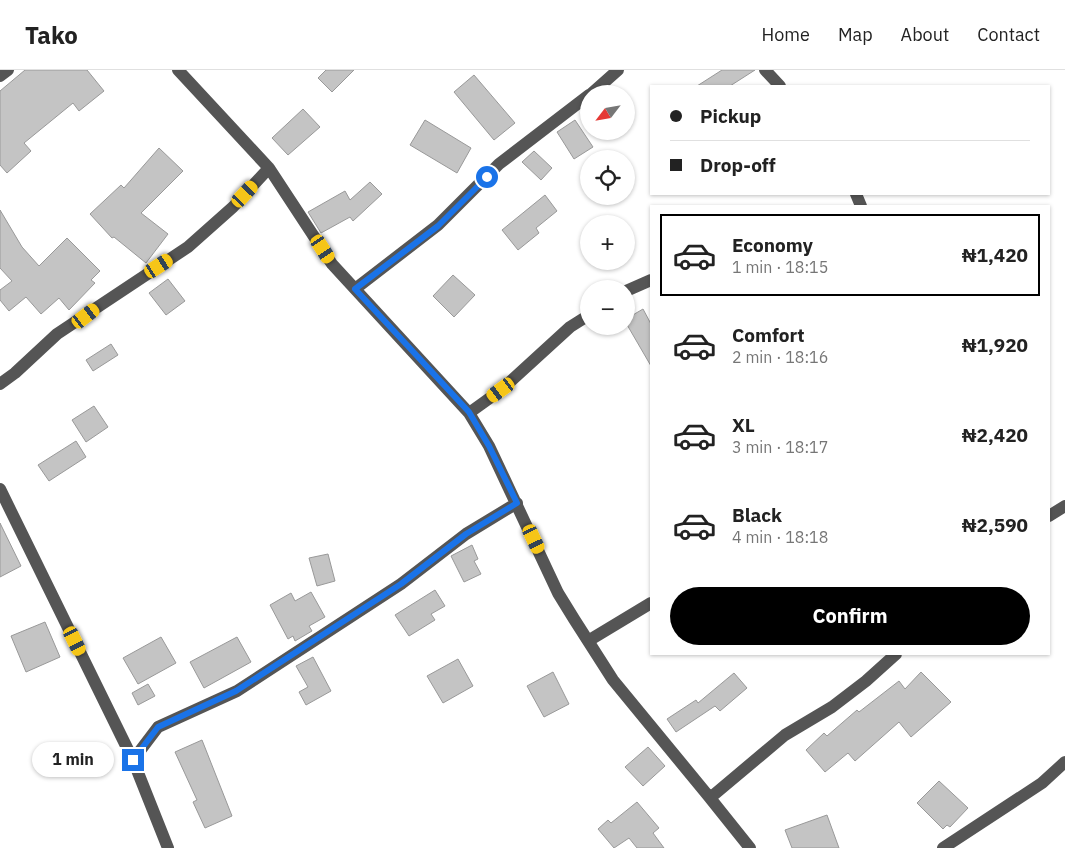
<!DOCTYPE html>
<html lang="en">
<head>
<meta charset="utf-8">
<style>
  :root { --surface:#fff; --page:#f6f6f6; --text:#222; --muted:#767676; --line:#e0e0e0; --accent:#000 }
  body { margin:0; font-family:"IBM Plex Sans",sans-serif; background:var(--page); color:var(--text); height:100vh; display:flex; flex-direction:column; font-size:19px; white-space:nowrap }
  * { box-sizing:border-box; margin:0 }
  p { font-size:16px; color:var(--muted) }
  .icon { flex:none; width:28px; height:28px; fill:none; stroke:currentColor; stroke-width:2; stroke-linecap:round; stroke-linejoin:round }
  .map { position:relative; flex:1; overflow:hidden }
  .details { position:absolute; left:650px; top:135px; width:400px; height:450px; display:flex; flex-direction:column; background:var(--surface); border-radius:0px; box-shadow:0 1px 4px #0004 }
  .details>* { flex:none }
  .guide { position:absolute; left:650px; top:15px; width:400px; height:110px; border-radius:0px; box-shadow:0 1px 4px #0004; display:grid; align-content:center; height:110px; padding:0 20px; background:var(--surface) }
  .needle { width:32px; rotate:239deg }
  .buttons { position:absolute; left:580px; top:15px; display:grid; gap:10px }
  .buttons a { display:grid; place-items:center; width:55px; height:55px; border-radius:50%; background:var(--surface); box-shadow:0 1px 4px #0004; font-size:25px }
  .end { position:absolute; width:22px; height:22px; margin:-11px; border:6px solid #1a73e8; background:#fff; box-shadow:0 0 0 2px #fff }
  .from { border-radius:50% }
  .bubble { position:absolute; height:35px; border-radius:18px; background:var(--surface); box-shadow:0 1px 4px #0004; font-size:16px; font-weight:800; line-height:35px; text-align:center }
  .car { position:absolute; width:15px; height:30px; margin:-15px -8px; border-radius:6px; box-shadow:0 0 4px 1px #0007; background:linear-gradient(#f5c518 24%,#345 0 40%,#f5c518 0 76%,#345 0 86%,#f5c518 0) }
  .guide b { display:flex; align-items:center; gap:18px; height:48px; font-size:19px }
  .guide b+b { border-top:1px solid var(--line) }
  .guide i { width:12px; height:12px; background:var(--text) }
  ul { padding:9px 0 0; list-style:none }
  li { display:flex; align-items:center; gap:15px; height:82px; margin:0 10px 8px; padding:0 10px; border:2px solid transparent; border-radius:0px }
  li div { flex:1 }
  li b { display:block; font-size:19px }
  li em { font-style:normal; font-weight:800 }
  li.active { border-color:var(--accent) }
  li>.icon { width:45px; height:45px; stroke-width:1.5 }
  .cta { display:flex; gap:10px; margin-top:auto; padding:10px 20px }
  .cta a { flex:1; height:58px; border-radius:30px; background:var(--accent); color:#fff; font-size:20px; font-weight:800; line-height:58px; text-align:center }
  header { display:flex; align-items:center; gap:30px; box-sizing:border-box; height:70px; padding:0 25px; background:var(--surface); border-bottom:1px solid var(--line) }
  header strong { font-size:24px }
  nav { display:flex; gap:28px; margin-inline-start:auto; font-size:18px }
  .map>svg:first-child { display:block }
</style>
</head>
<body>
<header>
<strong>Tako</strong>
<nav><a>Home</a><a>Map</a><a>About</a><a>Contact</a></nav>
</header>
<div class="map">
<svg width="1065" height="778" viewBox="0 0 1065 778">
  <rect width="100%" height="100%" fill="#fff"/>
  <!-- building -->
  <path fill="#c4c4c4" stroke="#999" d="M25,0h62l17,21 -25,20 -6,-8 -49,40 7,8 -24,22 -7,-8v-74z
    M326,0h28l-22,22 -14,-14z
    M722,0h33l-25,16h-33z
    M474,5l41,48 -21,17 -40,-48z
    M303,39l17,18 -32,28 -16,-17z
    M425,50l46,28 -14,25 -47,-28z
    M575,50l18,27 -19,12 -17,-27z
    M159,78l24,23 -42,42 27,21 -22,29 -32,-26 -2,1 -22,-24 31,-29 3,3z
    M534,81l18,17 -11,12 -19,-18z
    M370,112l12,12 -29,27 -3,-4 -29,16 -13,-21 37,-21 5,9z
    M545,125l12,16 -21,17 3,5 -21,17 -16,-20z
    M0,140l22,37 17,19 28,-28 33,33 -9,9 4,3 -26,27 -10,-12 -18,16 -15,-17 -17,14 -9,-11v-10l12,-9 -12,-13z
    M453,205l22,20 -21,22 -21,-21z
    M168,209l17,22 -19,14 -17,-22z
    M643,239l8,15v42l-25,-43v-4z
    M111,274l7,11 -25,16 -7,-11z
    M94,336l14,21 -22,15 -14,-22z
    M76,371l10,16 -37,24 -11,-16z
    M0,453l21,43 -21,11z
    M472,475l6,14 -4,2 7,13 -17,8 -13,-26z
    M328,484l7,27 -18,5 -8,-28z
    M435,520l10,16 -14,8 4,6 -26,16 -14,-21z
    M311,522l14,25 -16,9 3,5 -17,10 -2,-5 -5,3 -18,-34 21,-12 4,8z
    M45,552l15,35 -34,15 -15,-36z
    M161,567l15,26 -38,21 -15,-26z
    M237,567l14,25 -47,26 -14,-26z
    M313,587l18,34 -25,14 -7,-13 9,-5 -12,-21z
    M458,589l15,27 -30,17 -16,-27z
    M553,602l16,32 -25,13 -17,-31z
    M921,602l30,30 -40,35 -12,-15 -44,39 -7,-8 -23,19 -19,-22 18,-17 3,3 30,-26 2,2 40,-31 6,8z
    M734,603l13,15 -27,23 -5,-5 -39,26 -9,-13 29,-19 2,3z
    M148,614l7,12 -17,9 -6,-12z
    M202,670l30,76 -27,12 -12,-26 4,-2 -22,-48z
    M648,677l17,19 -22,20 -18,-19z
    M939,711l29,27 -18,19 -3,-2 -4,4 -26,-26z
    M637,732l22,26 -6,5 11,15h-27l-8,-10 -15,10 -16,-19 10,-9 3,3z
    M827,745l12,33h-47l-7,-18z"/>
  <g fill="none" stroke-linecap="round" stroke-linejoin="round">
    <!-- minor -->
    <path stroke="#555" stroke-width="12" d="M178,0l91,98 63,96 137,149 20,33 69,147 16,26 39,61 97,118
      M765,0l15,16
      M0,6l8,-6
      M591,24l27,-24
      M856,124l5,12
      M355,219l83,-64 61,-61 90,-69
      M626,221l25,-11
      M0,314l15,-11 42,-39 131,-87 45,-40 36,-39
      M469,343l32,-23 69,-63 19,-12
      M0,419l133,271 35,88
      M1049,446l16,-10
      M588,571l63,-38
      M133,690l25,-33 79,-36 164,-107 65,-50 51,-31
      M750,778l-40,-50 75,-63 47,-28 34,-26 30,-27
      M943,778l99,-65 23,-21"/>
  </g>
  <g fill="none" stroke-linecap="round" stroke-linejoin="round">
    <!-- route -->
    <path stroke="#1a73e8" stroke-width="6" d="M133,690l25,-33 78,-36 165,-107 65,-50 51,-31 -28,-57 -20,-34 -114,-123 83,-63 49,-49"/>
  </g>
</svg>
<div class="buttons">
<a><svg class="needle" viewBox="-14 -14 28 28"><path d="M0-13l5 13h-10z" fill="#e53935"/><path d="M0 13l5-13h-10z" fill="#767676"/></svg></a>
<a><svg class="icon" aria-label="locate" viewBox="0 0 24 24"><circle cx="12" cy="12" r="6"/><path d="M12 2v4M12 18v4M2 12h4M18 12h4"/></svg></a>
<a>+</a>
<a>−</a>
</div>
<i class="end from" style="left:487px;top:107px"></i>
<i class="end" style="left:133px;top:690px"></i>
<div class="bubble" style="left:32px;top:672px;width:82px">1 min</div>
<i class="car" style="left:245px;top:124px;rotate:43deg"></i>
<i class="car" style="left:323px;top:179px;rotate:147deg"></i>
<i class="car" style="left:159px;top:196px;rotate:57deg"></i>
<i class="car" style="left:86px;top:246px;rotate:53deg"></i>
<i class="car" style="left:501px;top:320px;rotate:234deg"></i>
<i class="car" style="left:534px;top:469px;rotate:155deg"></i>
<i class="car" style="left:75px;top:571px;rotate:154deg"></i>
<div class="guide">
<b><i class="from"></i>Pickup</b>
<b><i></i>Drop-off</b>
</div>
<section class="details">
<ul>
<li class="active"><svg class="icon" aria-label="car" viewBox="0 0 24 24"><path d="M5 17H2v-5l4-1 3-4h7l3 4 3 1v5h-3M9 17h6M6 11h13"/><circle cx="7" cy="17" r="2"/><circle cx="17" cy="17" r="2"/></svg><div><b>Economy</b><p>1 min · 18:15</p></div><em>₦1,420</em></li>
<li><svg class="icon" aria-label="car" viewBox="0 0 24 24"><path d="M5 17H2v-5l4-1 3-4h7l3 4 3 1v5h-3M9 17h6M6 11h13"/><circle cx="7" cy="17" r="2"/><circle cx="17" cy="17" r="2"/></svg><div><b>Comfort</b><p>2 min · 18:16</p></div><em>₦1,920</em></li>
<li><svg class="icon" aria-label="car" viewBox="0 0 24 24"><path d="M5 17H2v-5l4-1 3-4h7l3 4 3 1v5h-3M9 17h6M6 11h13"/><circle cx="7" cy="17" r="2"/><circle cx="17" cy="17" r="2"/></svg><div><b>XL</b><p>3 min · 18:17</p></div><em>₦2,420</em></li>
<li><svg class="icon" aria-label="car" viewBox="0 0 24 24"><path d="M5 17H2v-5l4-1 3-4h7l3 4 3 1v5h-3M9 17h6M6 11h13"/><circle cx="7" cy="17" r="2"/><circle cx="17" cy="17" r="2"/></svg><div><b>Black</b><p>4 min · 18:18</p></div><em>₦2,590</em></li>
</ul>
<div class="cta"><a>Confirm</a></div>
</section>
</div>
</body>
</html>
